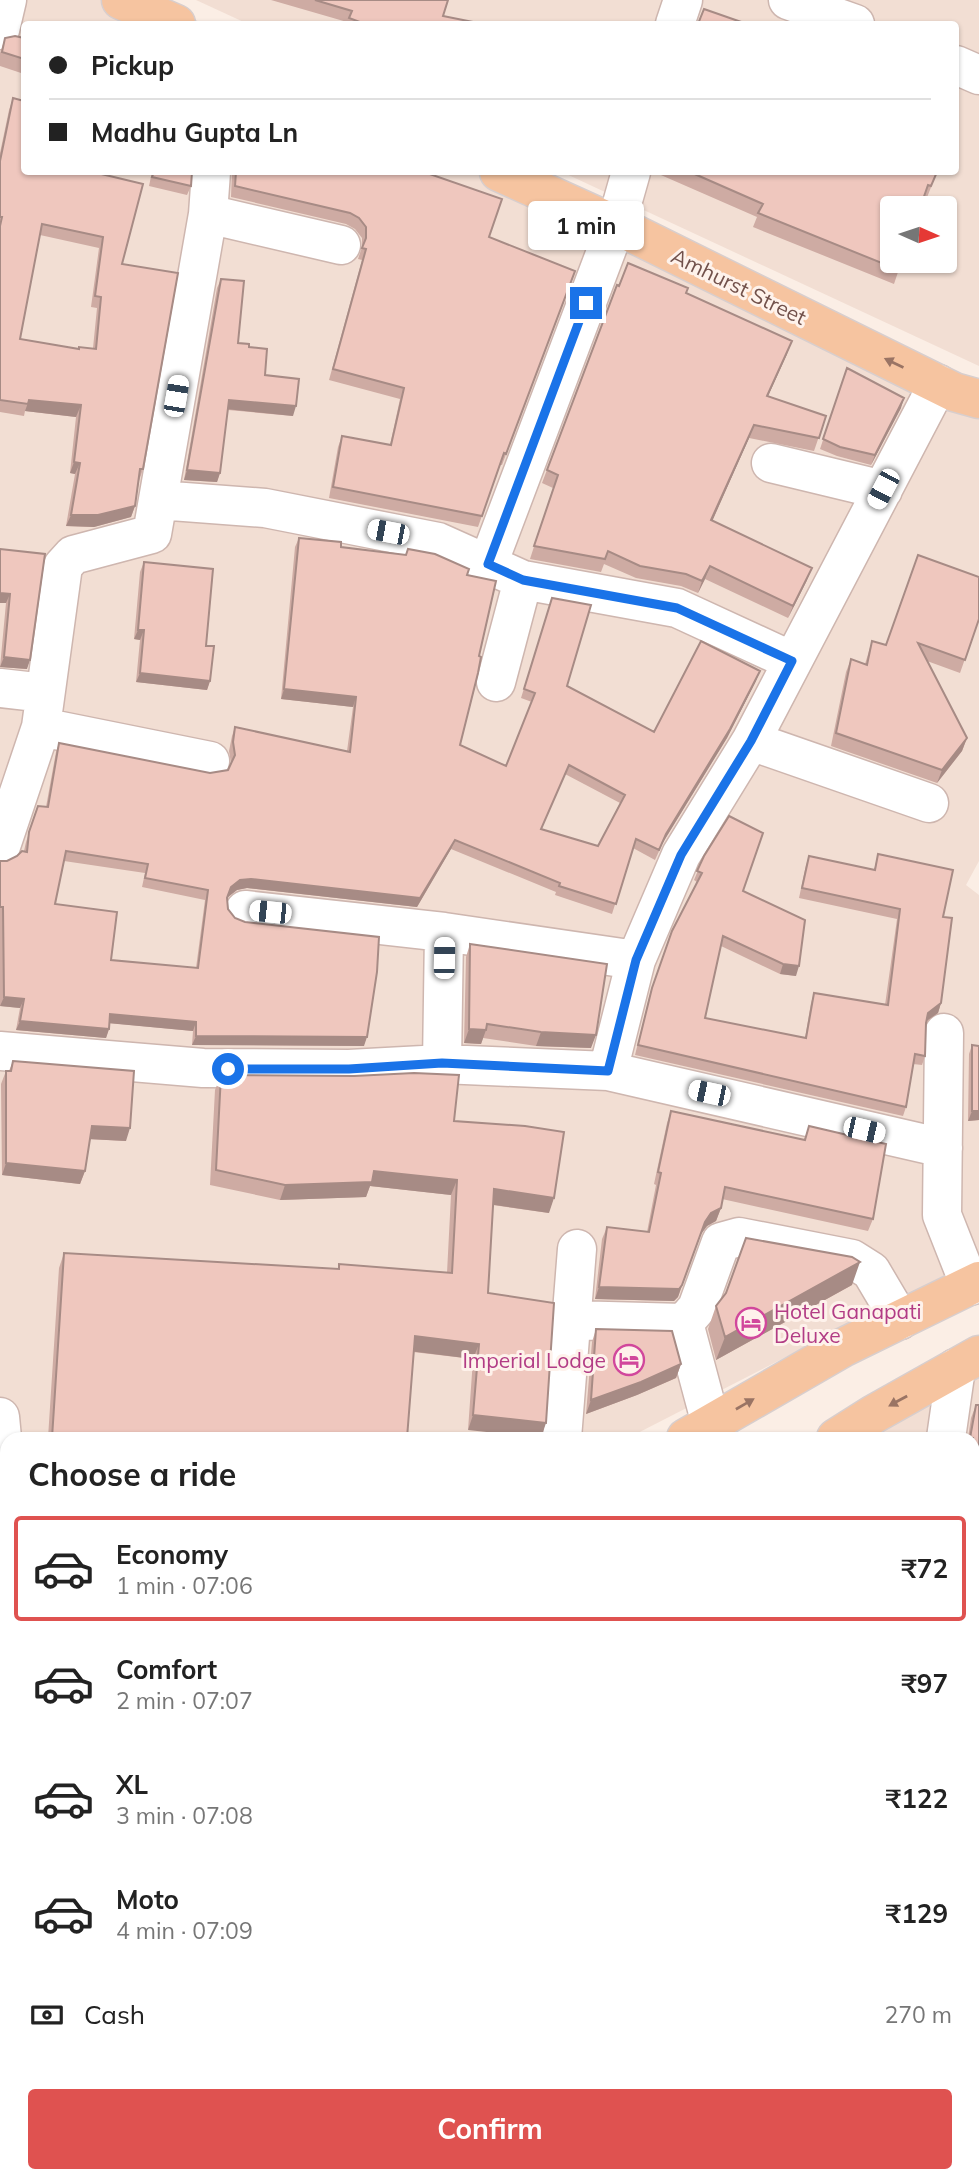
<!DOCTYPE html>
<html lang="en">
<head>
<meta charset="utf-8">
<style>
  :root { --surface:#fff; --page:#f2f2f2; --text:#222; --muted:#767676; --line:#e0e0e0; --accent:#df5250 }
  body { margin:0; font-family:Mulish,sans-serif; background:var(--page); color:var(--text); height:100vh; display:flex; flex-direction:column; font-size:26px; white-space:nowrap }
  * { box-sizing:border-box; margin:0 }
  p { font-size:23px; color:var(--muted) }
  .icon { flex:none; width:38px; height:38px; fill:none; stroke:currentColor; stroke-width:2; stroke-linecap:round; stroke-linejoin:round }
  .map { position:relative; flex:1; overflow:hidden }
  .drawer { position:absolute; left:0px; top:1432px; width:980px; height:751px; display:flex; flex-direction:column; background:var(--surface); border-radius:21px 21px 0 0; box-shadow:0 2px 5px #0004 }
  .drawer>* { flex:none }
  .top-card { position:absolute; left:21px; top:21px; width:938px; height:154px; border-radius:7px; box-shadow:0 2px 5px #0004; display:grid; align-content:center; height:154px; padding:0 28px; background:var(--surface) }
  .needle { width:46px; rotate:93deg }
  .buttons { position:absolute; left:880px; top:196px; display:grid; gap:14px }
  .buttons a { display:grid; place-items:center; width:77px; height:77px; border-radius:7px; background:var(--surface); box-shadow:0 2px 5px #0004; font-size:35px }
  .end { position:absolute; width:32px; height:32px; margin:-16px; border:9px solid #1a73e8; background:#fff; box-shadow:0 0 0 4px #fff }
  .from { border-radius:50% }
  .bubble { position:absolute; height:49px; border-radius:7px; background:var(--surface); box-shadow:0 2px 5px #0004; font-size:23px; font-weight:700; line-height:49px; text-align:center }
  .car { position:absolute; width:21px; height:42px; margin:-21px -10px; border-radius:9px; box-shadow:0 0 5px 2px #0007; background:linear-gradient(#fff 24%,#345 0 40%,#fff 0 76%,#345 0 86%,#fff 0) }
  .top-card b { display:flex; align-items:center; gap:24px; height:66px; font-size:26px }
  .top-card b+b { border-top:2px solid var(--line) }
  .top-card i { width:18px; height:18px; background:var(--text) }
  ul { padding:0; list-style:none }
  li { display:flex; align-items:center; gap:21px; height:105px; margin:0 14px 10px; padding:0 14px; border:4px solid transparent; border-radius:7px }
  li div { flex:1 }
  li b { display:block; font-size:26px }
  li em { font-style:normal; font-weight:700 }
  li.selected { border-color:var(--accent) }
  li>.icon { width:63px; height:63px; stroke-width:1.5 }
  h2 { padding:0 28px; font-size:32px; line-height:84px }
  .pay { display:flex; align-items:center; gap:18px; height:77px; padding:0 28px; font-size:26px }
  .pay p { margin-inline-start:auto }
  .cta { display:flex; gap:14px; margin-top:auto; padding:14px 28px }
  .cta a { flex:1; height:80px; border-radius:7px; background:var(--accent); color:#fff; font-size:28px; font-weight:700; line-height:80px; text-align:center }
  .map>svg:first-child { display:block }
</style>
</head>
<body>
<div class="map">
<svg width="979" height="2182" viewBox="0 0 979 2182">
  <rect width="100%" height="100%" fill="#fbeee5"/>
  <!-- residential -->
  <path fill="#f2ded3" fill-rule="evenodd" d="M0,0h154l50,24h-180v148h482l473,244v445l-13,24 13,10v363l-351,180h-621v304l-7,3z
    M196,0h783v366l-417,-194h394v-148h-708zM892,208h53v53h-53z
    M979,1367v498l-6,13v-440h-123z
    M7,1843v332h833l-4,7h-836v-336z
    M979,1961v221h-99l3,-7h90v-200z"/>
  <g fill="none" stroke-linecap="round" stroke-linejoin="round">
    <!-- minor casing -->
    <g stroke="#ceb6af" stroke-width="41">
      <path id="minor" d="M788,0l67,24
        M675,24l8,-24
        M0,30l7,-30
        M956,65l23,10
        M208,214l133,31
        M771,463l112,27
        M158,500l107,8 173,34 85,38 154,28 115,53
        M488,564l128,-339 15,-53
        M496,682l27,-102
        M0,688l45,5
        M41,727l169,34
        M751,741l178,62
        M0,849l41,-122 22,-161 10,-11 79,-21 56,-320 3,-42
        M245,910l199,22 192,28
        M944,1033l-2,182 28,71
        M0,1051l203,17 146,1 93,-5 166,7 335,77
        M442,1064l2,-132
        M608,1071l28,-111 45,-105 70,-114 187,-357
        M570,1320l114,3 13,-15 24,-66 18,-5 113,22 19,12 29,49
        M684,1323l27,101
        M0,1417l7,74
        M562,1438l15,-189
        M946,1438l10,-70
        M973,1551l6,1
        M0,1580h7
        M973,2068l6,1
        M235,2175l43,7
        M176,2182l1,-7
        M615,2182l4,-7"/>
    </g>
    <!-- major casing -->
    <g stroke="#d8cecd" stroke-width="41">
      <path id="major" d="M121,0l55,24
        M499,172l117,53 338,167 25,7
        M686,1438l158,-91 135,-66
        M836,1438l38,-24 105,-59
        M0,1756l7,-3
        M0,1829l7,-3
        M973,1936l6,-12
        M861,2182l3,-7"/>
    </g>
    <!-- minor -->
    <use href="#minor" stroke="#fff" stroke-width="38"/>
    <!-- major -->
    <use href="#major" stroke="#f6c4a0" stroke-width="38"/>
  </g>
  <!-- wall -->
  <path fill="#ceaba3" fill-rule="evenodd" d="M271,0h177l-5,16 40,8h-136v-2z
    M5,38h19v36l-24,-8v-13z
    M13,98l11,74h69l29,92 21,205 -4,12 -4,25 -4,11 -37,10 -28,-1 9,-52 -5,-1 6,-56 -51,-6 -1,5 -24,-4v-259l9,-43zM40,235l59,13 -8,59 6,1 -4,40 -15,1 -58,-10z
    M152,172h40l-1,14 -4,9 -38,-9z
    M232,172h140l117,65 86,34 -73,194h-2l-22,62 -149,-29 9,-51 4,-11 48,9 10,-46 -71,-19 33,-120 -4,-1 4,-12v-9l-7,-9 -9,-5 -115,-27z
    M654,172h283l-11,28 -3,-2 -29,86 -141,-57 4,-10z
    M221,279l17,64 11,4 16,28 28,41 -65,-6 -8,63 -3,9 -33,-2 33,-192z
    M617,285l69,8 101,61 -19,42 58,20 -12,35 -65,-13 -37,83 95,59 -19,38 -83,-39 -7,14 -17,-7 -45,-8 -32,-14 -3,8 -71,-13 23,-71 -11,-5z
    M847,368l54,40 -30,57 -34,-9 -17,-7z
    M299,538l168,37 -7,170 46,21 26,-64 -11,-4 31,-100 15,88 87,46 102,-51 -29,57 -65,106 -7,16 -22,-12 -21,66 -57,-19 1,-3 -105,-43 -34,58 -170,-19 -10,2 -9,7 -1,2 1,10 7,9 129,128 -172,-1 1,-14 -84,-8v6l-3,9 -90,-8 4,-22 -20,-2v-145h7l10,-5 7,-5 2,-9 12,-36 8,1 10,-55 3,-9 151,30 18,-3 3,-7 -2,-12 3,-15 3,-9 112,24 6,-44 -72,-8 14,-152zM565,774l55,29 -22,43 -57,-17zM64,861l81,12 -3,14 63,13 -9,68 -85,-8 -56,-56z
    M0,549l27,120 -27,-2 6,-64h-6z
    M144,562l66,119 -3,9 -71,-8 4,-42 -6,-1 6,-67z
    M979,619l-19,54 -33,-12 40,77 -5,13 -25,32 -106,-37 15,-74 5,-13 14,5 7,-23 14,4z
    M878,854l65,63 -2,86 -3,10 -12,9 -1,34 -3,9 -9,-1 -7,43 -3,9 -268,-61 14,-57 23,-67 25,-49 -3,-2 10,-24 39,35 53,85 -16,-2 -59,-28 -16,72 100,20 6,-35 3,-10 71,12 12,-86 -98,-21 7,-33 3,-9 65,14z
    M470,944l121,104 -55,-2 -53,-8 -2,6 -17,-1 2,-86z
    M972,1045l7,1v74l-11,1 1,-67z
    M13,1061l113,80 -36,-2 -5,32 -5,13 -78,-9 -1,-91 5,-13h3z
    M221,1075l233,46 95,92 -56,-8 -5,88 66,10 -86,127 5,-71 -60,-7 -6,86h-359l11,-170 5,-15 274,16 1,-5 108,9 4,-78 -81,-9 -4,11 -86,3 -70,-15 5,-95z
    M671,1111l133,29 5,-14 64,93 -5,12 -146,-32 -1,9 -5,13 -9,5 -6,8 -23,63 -4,4 -79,-2 7,-60 5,-12 40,5 9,-47 -2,-1 13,-61z
    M852,1285l-136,75 -8,-31 8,-23z
    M596,1329l85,35 -5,14 -39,17 -51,19 6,-72z
    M976,1405l-3,33h-5l3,-20z
    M7,1846v114l-7,-3v-108z
    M7,2005v25l-6,-2z
    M979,2142v12l-3,-1z"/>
  <!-- shaded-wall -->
  <path fill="#a78b85" d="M792,341l-5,13 -25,55 5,-13z
    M904,398l-3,10 -30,57 4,-10z
    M29,400l52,5 -5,12 -51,-6z
    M229,400l67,6 -3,10 -67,-7z
    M754,425l-5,13 -42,95 4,-13z
    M74,462l6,1 -5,11 -5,-1z
    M187,470l33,3 -3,9 -33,-2z
    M135,506l-4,11 -37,10 -28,-1 5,-11z
    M710,566l-5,13 -7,14 4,-12z
    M812,568l-5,12 -19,38 5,-12z
    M0,593l10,1 -4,9h-6z
    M138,630h6l-4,10 -6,-1z
    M4,657l26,3 -3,9 -27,-2z
    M760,671l-4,10 -29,57 -65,106 -7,16 11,-26z
    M140,673l70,8 -3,9 -71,-8z
    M284,689l72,8 -3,10 -72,-8z
    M967,738l-5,13 -25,32 5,-13z
    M455,840l-4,9 -34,58 -170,-19 -10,2 -9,7 -5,10 8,-20 9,-7z
    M783,964l16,2 -3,10 -16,-2z
    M4,997l20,2 -4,9 -20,-2z
    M941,1003l-3,10 -13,9 3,-9z
    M110,1014l86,8 -3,9 -86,-8z
    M20,1021l89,8 -3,9 -90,-8z
    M469,1029l17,1 -5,14 -17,-1z
    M541,1032l55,3 -5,13 -55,-2z
    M196,1036l171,1 -3,9 -172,-1z
    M972,1111h7v9l-11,1z
    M92,1126l38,2 -4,13 -39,-2z
    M6,1163l79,8 -5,13 -78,-9z
    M374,1171l83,9 -6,15 -81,-9 -4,11 -86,3 5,-15z
    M494,1189l60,9 -5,15 -61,-9z
    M721,1208l-5,13 -9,5 -6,8 4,-12 6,-9z
    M860,1262l-8,23 -136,75 9,-23z
    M682,1285l-4,12 -4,4 -79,-2 4,-12z
    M415,1336l64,8 -6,15 -64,-8z
    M681,1364l-5,14 -39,17 -51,19 5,-14z
    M473,1415l73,8 -5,15 -73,-8z
    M979,1517v14h-6v-13z
    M7,1712v11l-7,3v-11z
    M973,2035h6v12h-6z
    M322,2175h48l-3,7h-18l-28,-3z"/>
  <!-- building -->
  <path fill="#efc7be" stroke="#a78b85" stroke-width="2" fill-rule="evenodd" d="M315,0h133l-5,16 40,8h-118l-16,-6 3,-7z
    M704,9l43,15h-49z
    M15,36l9,2v21l-22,-7 3,-14z
    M13,98l11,3v71h69l50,12 -21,80 56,9 -35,196h-3l-5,37 -37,9h-27l9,-52 -6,-1 7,-57 -52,-5 -1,4 -28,-4v-174l2,-9h-2v-56zM42,224l61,13 -8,59 6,1 -5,52 -17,-2v2l-59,-10z
    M154,172h38l-1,14 -39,-9z
    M236,172h136l7,1v-1h45l78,27 -13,38 86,34 -69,183 -2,-1 -22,63 -149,-29 9,-51 49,9 13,-57 -71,-19 33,-120 -4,-1 4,-10v-11l-7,-9 -9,-5 -115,-27z
    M690,172h247l-6,14 -3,-1 -8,23h-28v53h10l-3,9 -141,-57 5,-9z
    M628,263l60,25 -2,5 106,48 -25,55 59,20 -7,22 -65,-13 -43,95 101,48 -19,38 -83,-40 -8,15 -16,-7 -46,-8 -32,-15 -3,8 -71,-13 24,-71 -11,-5 70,-185 2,1z
    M221,279l23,2 -6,62 11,1v3l18,2 -2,26 34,4 -3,27 -67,-6 -9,73 -33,-3z
    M847,368l57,30 -29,57 -35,-8 -17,-8z
    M299,538l42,4v5l65,8 2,-6 27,5 34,15 -2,6 29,6 -17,75 2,1 -3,16 -18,72 46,21 29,-73 -11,-4 28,-91 39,7 -24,81 87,46 47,-91 59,30 -30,58 -64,105 -7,16 -23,-11 -20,65 -57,-18 1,-3 -105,-43 -35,58 -169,-19 -11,1 -9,7 -4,11 1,11 7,9 10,4 134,15 -2,35 -10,65 -171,-1v-14l-86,-8 -1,15 -89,-8 4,-22 -20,-2 -1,-90h-3v-46h7l10,-5 5,-5 5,1 2,-20 9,-26 10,1 11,-64 151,30 18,-3 7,-15 -2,-13 2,-15 115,25 6,-55 -72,-8zM569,765l56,30 -27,51 -57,-17zM66,851l82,13 -3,14 63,12 -10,78 -87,-8 6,-48 -62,-8z
    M0,549l45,5 -15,106 -26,-3 6,-63 -10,-1z
    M918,555l61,22v42l-14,41 -47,-17 49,95 -25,32 -106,-37 15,-74 16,6 5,-24 14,4z
    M144,562l69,7 -7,77h8l-4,35 -70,-8 4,-43h-6z
    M729,816l34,17 -20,58 62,29 -6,46 -16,-2 -60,-28 -18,82 101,20 8,-45 74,12 12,-96 -98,-21 7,-32 66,14 3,-16 75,16 -10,47 9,1 -11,85 -13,10 -2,10 -1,33 -10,-2 -9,53 -268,-62 14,-57 20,-57 30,-58 -5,-2 7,-15z
    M470,944l137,20 -11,71 -55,-3 -54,-8 -1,6 -17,-1z
    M972,1045l7,1v65h-7z
    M13,1061l121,10 -4,57 -38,-2 -7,45 -79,-8v-92h5z
    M414,1073l45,2 -5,46 71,5 39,6 -10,66 -60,-9 -6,104 66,10 -8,120 -73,-8 6,-71 -64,-8 -8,102h-355l12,-185 275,16v-5l113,9 5,-93 -83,-9 -2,11 -87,3 -69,-15 5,-95 133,1z
    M671,1111l134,29 4,-14 77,18 -13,75 -148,-32 -4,21 -10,5 -6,9 -23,63 -3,4 -80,-2 8,-60 42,5 12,-59 -3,-1z
    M746,1238l106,19 8,5 -135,75 -9,-31 10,-13z
    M596,1329l76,2 9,33 -40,18 -50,18z
    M976,1405h3v112l-6,1v-80h-3z
    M0,1627l2,56h5v29l-7,3z
    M7,1846v100l-7,-2v-95z
    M979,1981v54h-6v-39z
    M736,2175h9l14,7h-26z"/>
  <!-- one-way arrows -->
  <defs><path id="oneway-solid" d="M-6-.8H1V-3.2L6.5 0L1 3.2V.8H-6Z" transform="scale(1.75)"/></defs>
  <g fill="#9a7464">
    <use href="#oneway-solid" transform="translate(894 363) rotate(-154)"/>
    <use href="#oneway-solid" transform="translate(898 1401) rotate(151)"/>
    <use href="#oneway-solid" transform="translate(745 1404) rotate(-30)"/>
  </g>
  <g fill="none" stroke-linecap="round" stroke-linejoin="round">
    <!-- route -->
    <path stroke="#1a73e8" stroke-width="9" d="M228,1069h121l93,-6 166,8 28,-111 45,-105 70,-114 41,-80 -115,-53 -154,-28 -35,-16 98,-261"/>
  </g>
  <!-- icons -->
  <defs>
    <g id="hotel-ring" transform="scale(1.575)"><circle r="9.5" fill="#fef2eb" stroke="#d1479c" stroke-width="1.5"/><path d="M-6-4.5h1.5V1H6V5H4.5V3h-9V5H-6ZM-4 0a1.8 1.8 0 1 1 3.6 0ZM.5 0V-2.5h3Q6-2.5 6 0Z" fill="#d1479c"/></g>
  </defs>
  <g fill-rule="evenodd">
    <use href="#hotel-ring" x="751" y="1323"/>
    <use href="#hotel-ring" x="629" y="1360"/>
  </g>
  <g text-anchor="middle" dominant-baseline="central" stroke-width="6" stroke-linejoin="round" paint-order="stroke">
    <!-- street labels -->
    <g font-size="21" fill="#72514b" stroke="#fef2eb">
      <text transform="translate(739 286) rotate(26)">Amhurst Street</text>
    </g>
    <!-- hotel labels -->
    <g font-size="21" fill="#b23c85" stroke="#fef2eb" text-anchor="start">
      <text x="774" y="1311">Hotel Ganapati<tspan x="774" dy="24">Deluxe</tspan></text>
      <text x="606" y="1360" text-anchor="end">Imperial Lodge</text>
    </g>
  </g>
</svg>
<div class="buttons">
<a><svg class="needle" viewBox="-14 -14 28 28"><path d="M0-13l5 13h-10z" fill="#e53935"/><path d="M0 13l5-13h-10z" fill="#767676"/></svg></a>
</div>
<i class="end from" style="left:228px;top:1069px"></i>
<i class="end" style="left:586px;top:303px"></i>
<div class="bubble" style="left:528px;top:201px;width:116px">1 min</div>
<i class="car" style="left:176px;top:396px;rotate:10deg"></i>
<i class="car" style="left:883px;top:489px;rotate:208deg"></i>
<i class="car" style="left:388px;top:532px;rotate:281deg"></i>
<i class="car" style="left:270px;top:912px;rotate:276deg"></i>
<i class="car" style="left:444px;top:958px;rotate:1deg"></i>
<i class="car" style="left:709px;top:1093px;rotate:282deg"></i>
<i class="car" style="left:864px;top:1130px;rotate:103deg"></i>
<div class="top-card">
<b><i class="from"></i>Pickup</b>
<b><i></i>Madhu Gupta Ln</b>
</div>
<section class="drawer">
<h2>Choose a ride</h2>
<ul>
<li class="selected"><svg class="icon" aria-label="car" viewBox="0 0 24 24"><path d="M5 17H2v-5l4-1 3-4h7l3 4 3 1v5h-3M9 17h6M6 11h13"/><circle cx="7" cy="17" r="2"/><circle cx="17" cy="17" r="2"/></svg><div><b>Economy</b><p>1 min · 07:06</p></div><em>₹72</em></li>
<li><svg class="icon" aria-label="car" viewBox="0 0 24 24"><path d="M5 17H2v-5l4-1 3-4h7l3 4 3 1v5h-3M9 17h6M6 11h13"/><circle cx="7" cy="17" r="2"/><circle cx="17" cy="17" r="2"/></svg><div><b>Comfort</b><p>2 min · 07:07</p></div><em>₹97</em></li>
<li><svg class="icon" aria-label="car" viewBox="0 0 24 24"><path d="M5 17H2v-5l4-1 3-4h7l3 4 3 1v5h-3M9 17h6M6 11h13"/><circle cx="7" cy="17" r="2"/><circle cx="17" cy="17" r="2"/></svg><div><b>XL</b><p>3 min · 07:08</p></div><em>₹122</em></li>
<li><svg class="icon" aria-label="car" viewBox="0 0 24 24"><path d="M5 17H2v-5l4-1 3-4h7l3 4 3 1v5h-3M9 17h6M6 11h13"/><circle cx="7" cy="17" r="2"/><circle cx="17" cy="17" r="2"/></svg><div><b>Moto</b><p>4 min · 07:09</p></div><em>₹129</em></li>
</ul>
<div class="pay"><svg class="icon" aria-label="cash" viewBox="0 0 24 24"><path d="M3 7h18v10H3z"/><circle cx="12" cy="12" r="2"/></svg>Cash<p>270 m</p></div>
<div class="cta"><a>Confirm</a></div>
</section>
</div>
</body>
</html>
